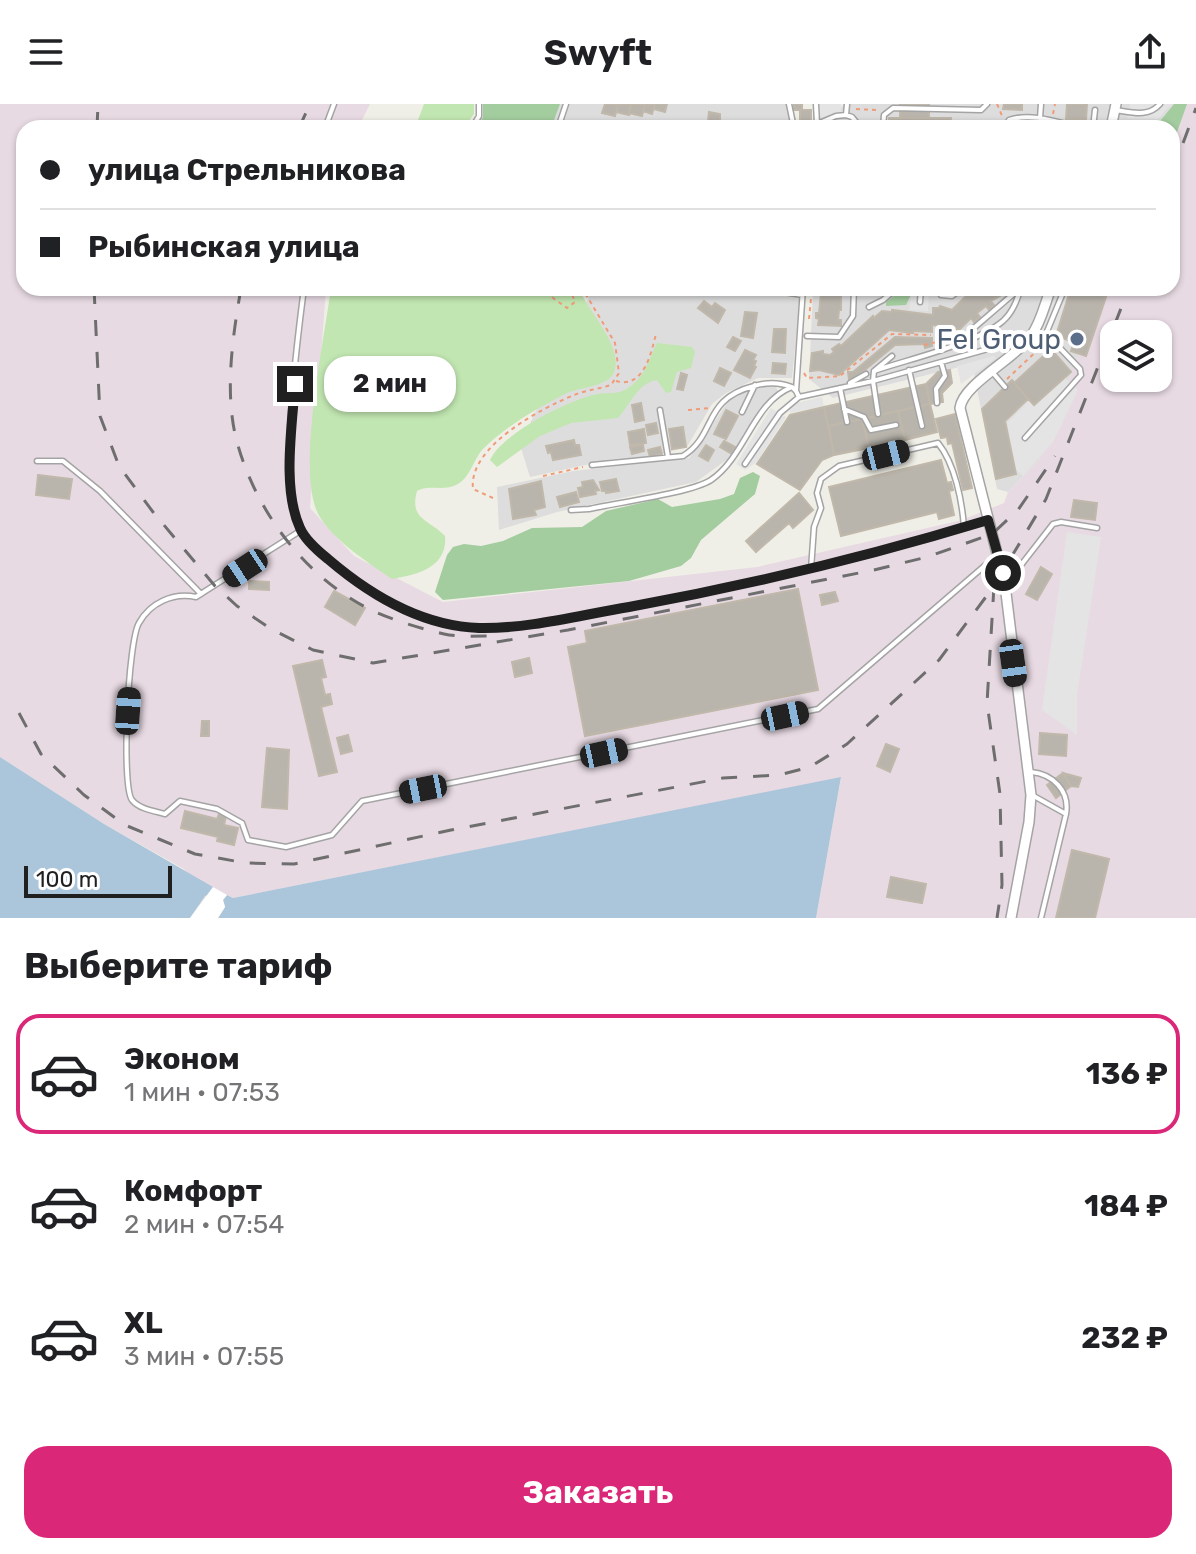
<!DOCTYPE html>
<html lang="ru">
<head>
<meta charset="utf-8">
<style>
  :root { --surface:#fff; --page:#f6f6f6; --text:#202124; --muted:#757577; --line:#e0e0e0; --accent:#db2777 }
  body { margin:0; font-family:Rubik,sans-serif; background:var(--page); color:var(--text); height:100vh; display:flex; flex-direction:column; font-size:30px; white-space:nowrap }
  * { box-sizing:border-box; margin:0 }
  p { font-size:26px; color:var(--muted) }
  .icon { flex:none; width:44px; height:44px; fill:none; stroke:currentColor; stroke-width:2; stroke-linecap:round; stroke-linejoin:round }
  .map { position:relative; height:814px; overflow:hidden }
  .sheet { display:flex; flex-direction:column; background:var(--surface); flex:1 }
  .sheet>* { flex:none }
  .banner { position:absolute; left:16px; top:16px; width:1164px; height:176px; border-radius:24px; box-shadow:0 2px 6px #0004; display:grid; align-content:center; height:176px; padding:0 24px; background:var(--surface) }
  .tools { position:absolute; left:1100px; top:216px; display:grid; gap:16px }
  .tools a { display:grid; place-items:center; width:72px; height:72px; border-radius:16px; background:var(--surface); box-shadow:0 2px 6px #0004; font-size:40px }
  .scale { position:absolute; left:24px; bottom:20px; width:148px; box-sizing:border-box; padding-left:8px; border:4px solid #202020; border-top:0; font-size:22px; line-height:28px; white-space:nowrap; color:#202020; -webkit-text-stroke:6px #fff; paint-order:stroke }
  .end { position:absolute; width:36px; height:36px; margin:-18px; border:10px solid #202020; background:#fff; box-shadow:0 0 0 4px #fff }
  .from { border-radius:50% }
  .bubble { position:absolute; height:56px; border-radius:24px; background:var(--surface); box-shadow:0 2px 6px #0004; font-size:26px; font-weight:700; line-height:56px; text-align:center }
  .car { position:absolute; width:24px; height:48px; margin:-24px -12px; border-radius:10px; box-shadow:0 0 6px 2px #0007; background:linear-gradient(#222 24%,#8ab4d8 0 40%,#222 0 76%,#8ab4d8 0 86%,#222 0) }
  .banner b { display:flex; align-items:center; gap:28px; height:76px; font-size:30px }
  .banner b+b { border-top:2px solid var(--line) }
  .banner i { width:20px; height:20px; background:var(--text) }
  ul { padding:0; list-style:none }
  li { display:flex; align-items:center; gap:24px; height:120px; margin:0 16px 12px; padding:0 8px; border:4px solid transparent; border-radius:24px }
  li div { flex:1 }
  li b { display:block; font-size:30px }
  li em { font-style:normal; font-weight:700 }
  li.selected { border-color:var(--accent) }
  li>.icon { width:72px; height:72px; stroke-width:1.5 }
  h2 { padding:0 24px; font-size:36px; line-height:96px }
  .action { display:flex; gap:16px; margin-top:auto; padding:16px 24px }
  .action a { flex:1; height:92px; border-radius:24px; background:var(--accent); color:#fff; font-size:32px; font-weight:700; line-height:92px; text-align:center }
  header { display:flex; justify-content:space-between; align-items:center; height:104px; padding:0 24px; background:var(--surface); font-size:36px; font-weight:700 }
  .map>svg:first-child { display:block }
</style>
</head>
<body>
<header><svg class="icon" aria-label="menu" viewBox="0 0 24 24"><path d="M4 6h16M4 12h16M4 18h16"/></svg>Swyft<svg class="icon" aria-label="share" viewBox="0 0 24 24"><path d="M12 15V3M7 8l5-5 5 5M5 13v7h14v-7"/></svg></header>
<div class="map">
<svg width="1196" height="814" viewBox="0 0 1196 814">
  <rect width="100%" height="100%" fill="#f0efe7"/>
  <!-- residential -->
  <path fill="#dedddd" d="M559,0h227l6,24h-242z
    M844,0h327l-6,24h-341z
    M593,184h148l59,11 -8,79h-34l-32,15 -14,11 -25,43 -37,10 -37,2 -83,18 -10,-32z
    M813,184h291l-65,172 -31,32 -11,-3 -25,-125 -139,34 -24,-19z
    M775,281l3,6 -9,9 -37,56 -36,26 -139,30 -58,18 -2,-43 76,-16 116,-13 45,-65z"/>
  <!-- industrial -->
  <path fill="#e8dae3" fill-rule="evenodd" d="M0,0h370l-12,24h-334v160h302l-16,220 44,48 89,46 314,-35 205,-47 42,-17 4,-11 31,-32 65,-172h68v-160l-5,-4 4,-20h25v814h-380l25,-140 -608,120 -6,-3 -9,23h-28l15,-22 -21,-27 -80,-45 -104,-67zM1114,230h44v44h-44z"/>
  <!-- grass -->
  <path fill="#c1e6b1" d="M424,0h50v10l-10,14h-49z
    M331,184h234l4,7 6,2 -1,-9h5c8,23 45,58 35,84 -5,15 -36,15 -49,22 -29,15 -59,32 -82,55 -10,11 -12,27 -25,35 -14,8 -28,0 -41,7 -8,29 12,28 28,45 3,32 -29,39 -53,43 -22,-15 -67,-44 -76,-70 -18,-47 8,-168 15,-221z
    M657,239l35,4 3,5 -4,16 -14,4 -6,20 -5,1 -9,-13c-20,3 -26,24 -39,38l-47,5 -31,13 -43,31 -7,-7c12,-26 75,-58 103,-65 13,-4 24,1 35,-7 18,-12 20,-27 29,-45z"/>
  <!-- forest -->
  <path fill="#a3cc9f" d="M483,0h77l-9,24h-74l6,-11z
    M1174,0h13l-15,42v-18h-38l27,-8z
    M905,184h9l-8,17 -20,1v-4z
    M753,368l7,4 -5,18 -54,46 -10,18 -10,8 -52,15 -186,19 -8,-8 12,-37 6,-8 11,-3 17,2 22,-5 29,-13 50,-1 24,-16 52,-12 14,8 48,-8 14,-5 6,-16z"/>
  <!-- parking -->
  <path fill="#e4e4e4" d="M820,0h21v9l-21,6z
    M1130,0h41l-13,15 -31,-1z
    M917,184h12l-1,23 -19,-1 2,-13z
    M1055,184h15l-16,48 -16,-4z
    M994,252l2,2 -35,26 -4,-18z
    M1065,274l13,12 -25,52 -30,34 -7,-6 -9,-47 22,-22 5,6z
    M822,293l2,9 -34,7 -2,-8z
    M771,304l15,9 -30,46 -11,7 -9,-6z
    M1067,428l34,5 -24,158v40l-35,-25z"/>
  <!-- water -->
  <path fill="#abc6da" d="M0,653l104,67 109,63 -3,7 -5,2 -15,22h-190z
    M841,673l-25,141h-598l7,-11 -2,-7 4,-5 6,3z"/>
  <!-- pier -->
  <path fill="#fff" d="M213,783l14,8 -4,5 2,7 -7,11h-28z"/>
  <!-- building -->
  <path fill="#b9b5ad" stroke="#c0b8aa" stroke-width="2" d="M605,0h13l-3,12 -13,-3z
    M618,0h13l-2,11 -13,-3z
    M631,0h14l-3,12 -13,-3z
    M645,0h10l-3,10 -9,-3z
    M655,0h12l-2,8 -11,-3z
    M794,0h8v6h9v18h-11v-18h-6z
    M900,0h29v14h-29z
    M1004,0h18v6l-19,-1z
    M1067,0h20l-1,16 -20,-1z
    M709,8l11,2v8l-12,-1z
    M889,14h62l-1,10h-61z
    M628,184h9v7h-9z
    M817,184h24v22h-2l-1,10h3v6l-23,-1 1,-6 -3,-1v-5h3l2,-20h-4z
    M974,184h26v8l-9,5 3,4 -5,5 -3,-4 -9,7 3,4 -6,5 -3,-4 -12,12 -11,-4v5h-6l1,-5 -11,-1v7l-19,-1v2l-24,-3 -50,45 -20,-5 -9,1 2,-18 11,-2v3l7,1 4,-3 -2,-3 7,-5 2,2 32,-30 1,2 8,-7 10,1v-2l41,5v-7h6l1,-2 12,4z
    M1071,184h9l26,9 -20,59 -15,-5 3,-9 -18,-6z
    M704,197l8,6 3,-4 10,7 -7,13 -20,-15z
    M745,208l12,1 -4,25 -12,-2z
    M774,225h12l-1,24 -13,-1z
    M733,233l8,4 -6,10 -8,-4z
    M895,233l37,1v8l-7,2 -1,-4 -29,1 -41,34h-5l-1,-7h5z
    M1051,245l20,23 -37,33 -20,-22z
    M745,246l11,5 -3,5 3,1 -2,5 2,1 -6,11 -16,-8z
    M773,259l13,1 -1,10 -13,-1z
    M720,264l11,5 -7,13 -10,-5z
    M950,266l2,13 -10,10 1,9 -13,2 7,28 -103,23 -10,-48 102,-23 12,-12z
    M950,266l2,13 -10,10 1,9 -13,2 -4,-20 12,-12z
    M681,269l6,2 -4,15 -6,-1z
    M1012,276l16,19 -23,22 11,53 -20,5 -14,-70z
    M641,299l3,17 -9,2 -3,-17z
    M930,300l7,28 -32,8 -7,-29z
    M824,303l10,48 -12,5 -22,30 -43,-26 33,-49z
    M726,306l12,6 -12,23 -12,-5z
    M898,307l7,29 -36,8 -7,-29z
    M955,310l17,74 -9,2 -11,-47 -4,1 -1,-7 -6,1 -5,-19z
    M862,315l7,29 -35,7 -5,-29z
    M656,319l2,10 -10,2 -2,-10z
    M683,323l3,20 -14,2 -3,-20z
    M644,325l2,14 -16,2 -2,-13z
    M574,336l1,5h4l2,10 -28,5 -2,-8 -3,1 -2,-7z
    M724,337l11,6 -3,7 -12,-7z
    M643,341l1,6 -12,3 -2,-7z
    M706,341l8,5 -6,11 -9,-5z
    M660,343l2,7 -12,3 -2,-7z
    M941,356l6,23 4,-1 2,8 -4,1 5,24 -15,4 -2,-7 -96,24 -12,-49z
    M38,371l34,4 -3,20 -33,-4z
    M616,375l3,12 -13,2v-2h-4l-2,-9z
    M593,376l6,10 -4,1 1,3 -16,3 -2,-9 5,-1 -1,-5z
    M541,377l4,26 -11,3 2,5 -23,4 -4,-30z
    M576,388l3,10 -19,5 -3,-10z
    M799,389l14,17 -20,18 -4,-5 -33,29 -10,-11z
    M1074,396l23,3 -2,17 -24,-3z
    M1041,463l11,7 -15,26 -11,-6z
    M249,477l20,1v8l-20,-1z
    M798,485l20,101 -233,46 -17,-89 19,-4 -2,-12z
    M334,487l31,17 -10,17 -30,-18z
    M835,488l3,9 -16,4 -2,-10z
    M529,554l3,15 -17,4 -3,-15z
    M322,556l4,17 -5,1 4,17 5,-1 2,10 -11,3 16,65 -18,4 -26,-110z
    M202,617h7v15h-8z
    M1040,629l27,2 -1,21 -27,-2z
    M348,631l4,16 -11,3 -4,-16z
    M886,640l13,5 -9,23 -13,-6z
    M267,644l22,2 -2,59 -25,-2z
    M1063,669l18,5 -3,9 -7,-1z
    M1063,669l8,13 -15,12 -9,-13z
    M185,707l32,8 2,-5 7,2 -2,9 14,3 -4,17 -17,-4 1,-4 -37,-9z
    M1072,746l37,9 -14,59h-39z
    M891,773l35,7 -4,19 -35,-6z"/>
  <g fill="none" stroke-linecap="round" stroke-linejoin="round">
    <!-- service casing -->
    <g stroke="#a4a4a4" stroke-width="7">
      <path id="service" d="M789,0l5,24
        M816,0l1,20
        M847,0l-1,11 6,2 9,11
        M1115,6c16,2 33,8 45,-6
        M1040,14l1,-14
        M325,24l9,-24
        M472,24l7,-12v-12
        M558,24l8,-24
        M817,24v-4l19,-8 10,-1
        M883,24l1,-13 9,-7 88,2 6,-6
        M963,24l4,-3h13l3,3
        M1005,24l4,-8c23,-8 51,3 74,8
        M1093,24l2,-18
        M304,184c-7,55 -26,193 -4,240 5,12 18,23 28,31 42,36 94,67 151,69 48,1 97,-12 144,-20 124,-22 245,-51 365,-88
        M757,184l45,7
        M941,191l11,1 11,-8
        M920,198l1,-14
        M869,203l14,-7 14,-12
        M975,223l43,-37
        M807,232l32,1 14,-21 1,-28
        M1043,237l22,-53
        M909,266l13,56
        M874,267c35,-12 102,-27 129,-50 10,-9 14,-21 18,-33
        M993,269l12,14
        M850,279l16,-9
        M840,284l7,34
        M799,293l74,-16 158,-44 27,9 22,23 1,6 -56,63
        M937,299l-1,-14 9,-13 -4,-14
        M844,305l20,8 7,13 25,-5
        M660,306l8,47
        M742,308l13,-27
        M878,310l-5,-33 1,-10 18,-15
        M37,357h26l37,30 101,103
        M745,360l35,-51 19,-16 -3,-6 7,-103
        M592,361l91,-9c34,-21 19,-57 71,-70 13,-4 25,-4 38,1
        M571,406l18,-1c26,-6 102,-16 122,-29 35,-24 42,-78 81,-93l4,4
        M300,427l-104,66c-23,-5 -46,6 -57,26 -11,18 -18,162 -7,177 7,9 22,11 33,14l15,-13 37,8 25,14 6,17 38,7 46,-12 30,-34 456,-92 178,-153
        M811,465l3,-42 7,-19 -4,-15 4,-14 18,-13 99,-23c17,21 24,58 26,84
        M1007,479l46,-59 8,-2 36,6
        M1031,668c22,2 39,19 35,42
        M1032,691l34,19 -25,104"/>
    </g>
    <!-- minor casing -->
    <g stroke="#a4a4a4" stroke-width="12">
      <path id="minor" d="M1111,24l5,-24
        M1011,814l18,-96 2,-27 -26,-210 -45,-177c3,-24 56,-50 71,-72 10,-13 14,-33 20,-48"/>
    </g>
    <!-- path -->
    <path stroke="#f09b78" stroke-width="2" stroke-dasharray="4 4" stroke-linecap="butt" d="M997,0l6,14
      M856,5l21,1
      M1053,10l2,-10
      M539,184l28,20 8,-6 -5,-14
      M809,215l3,-31
      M924,241l25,-6
      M804,269l3,5 33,-2 52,-42 39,1
      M1007,275l33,-31
      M616,277c28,8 35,-28 40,-47
      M688,306l23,-2
      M543,372l40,-9
      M493,394l-20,-9c-5,-42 67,-80 101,-94 12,-5 25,-6 37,-10l8,-12 -4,-30 -33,-55"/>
    <!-- service -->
    <use href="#service" stroke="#fff" stroke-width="4"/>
    <!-- minor -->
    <use href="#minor" stroke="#fff" stroke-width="9"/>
    <!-- rail -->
    <path stroke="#6e6e6e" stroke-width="3" stroke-dasharray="16 16" stroke-linecap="butt" d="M97,24l1,-24
      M299,24l11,-24
      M1172,69l24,-65
      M94,184l6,128 19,50 34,46 62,74 22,20 34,23 42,21 60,13 195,-33 306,-60 53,-13 65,-23 26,-24 37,-54
      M241,184c-8,47 -16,99 -6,146 17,72 67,141 134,175 20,10 53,20 75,25 14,3 29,2 43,2
      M994,482l-7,117 13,91 2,91 -5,33
      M19,609l22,41 43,41 41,30 70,29 51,9 48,1 157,-34 272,-52 56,-3 31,-8 37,-23 92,-84 55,-74 52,-87 83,-211"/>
  </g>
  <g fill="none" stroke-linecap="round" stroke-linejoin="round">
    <!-- route -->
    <path stroke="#202020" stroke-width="10" d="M295,280c-3,43 -13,105 5,144 5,12 18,23 28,31 42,36 94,67 151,69 50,1 101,-13 150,-21 121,-22 241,-51 359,-87l15,53"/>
  </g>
  <!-- markers -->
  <circle fill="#5c6f8a" stroke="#fff" stroke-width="3" cx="1077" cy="235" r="8"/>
  <g text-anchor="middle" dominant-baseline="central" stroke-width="8" stroke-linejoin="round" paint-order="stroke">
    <!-- service labels -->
    <g font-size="28" fill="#4e5e75" stroke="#fff" text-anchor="end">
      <text x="1061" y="235">Fel Group</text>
    </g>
  </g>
</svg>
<div class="tools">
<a><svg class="icon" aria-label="layers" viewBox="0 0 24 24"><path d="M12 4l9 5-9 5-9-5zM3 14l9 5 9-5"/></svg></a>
</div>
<div class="scale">100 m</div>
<i class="end from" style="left:1003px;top:469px"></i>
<i class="end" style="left:295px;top:280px"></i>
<div class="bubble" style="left:324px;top:252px;width:132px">2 мин</div>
<i class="car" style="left:886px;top:351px;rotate:76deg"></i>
<i class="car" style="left:245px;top:464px;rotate:237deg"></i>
<i class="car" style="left:1013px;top:559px;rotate:172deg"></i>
<i class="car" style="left:128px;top:607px;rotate:4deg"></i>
<i class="car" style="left:785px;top:612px;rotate:78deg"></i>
<i class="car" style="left:604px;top:649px;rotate:78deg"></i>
<i class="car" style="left:423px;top:685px;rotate:259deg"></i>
<div class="banner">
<b><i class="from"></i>улица Стрельникова</b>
<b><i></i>Рыбинская улица</b>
</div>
</div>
<section class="sheet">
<h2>Выберите тариф</h2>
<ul>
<li class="selected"><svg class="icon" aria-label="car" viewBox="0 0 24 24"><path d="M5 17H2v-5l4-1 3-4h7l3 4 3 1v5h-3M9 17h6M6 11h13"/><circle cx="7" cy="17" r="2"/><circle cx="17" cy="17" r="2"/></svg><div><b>Эконом</b><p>1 мин · 07:53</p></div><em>136 ₽</em></li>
<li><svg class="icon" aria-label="car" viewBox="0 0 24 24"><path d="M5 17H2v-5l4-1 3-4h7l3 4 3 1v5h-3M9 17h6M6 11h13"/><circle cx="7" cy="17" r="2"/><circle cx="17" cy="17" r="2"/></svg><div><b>Комфорт</b><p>2 мин · 07:54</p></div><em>184 ₽</em></li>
<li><svg class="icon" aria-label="car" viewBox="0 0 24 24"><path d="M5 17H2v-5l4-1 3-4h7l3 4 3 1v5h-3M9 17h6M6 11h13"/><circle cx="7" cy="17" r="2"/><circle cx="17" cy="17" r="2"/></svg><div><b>XL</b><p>3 мин · 07:55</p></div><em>232 ₽</em></li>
</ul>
<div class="action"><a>Заказать</a></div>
</section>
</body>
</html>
